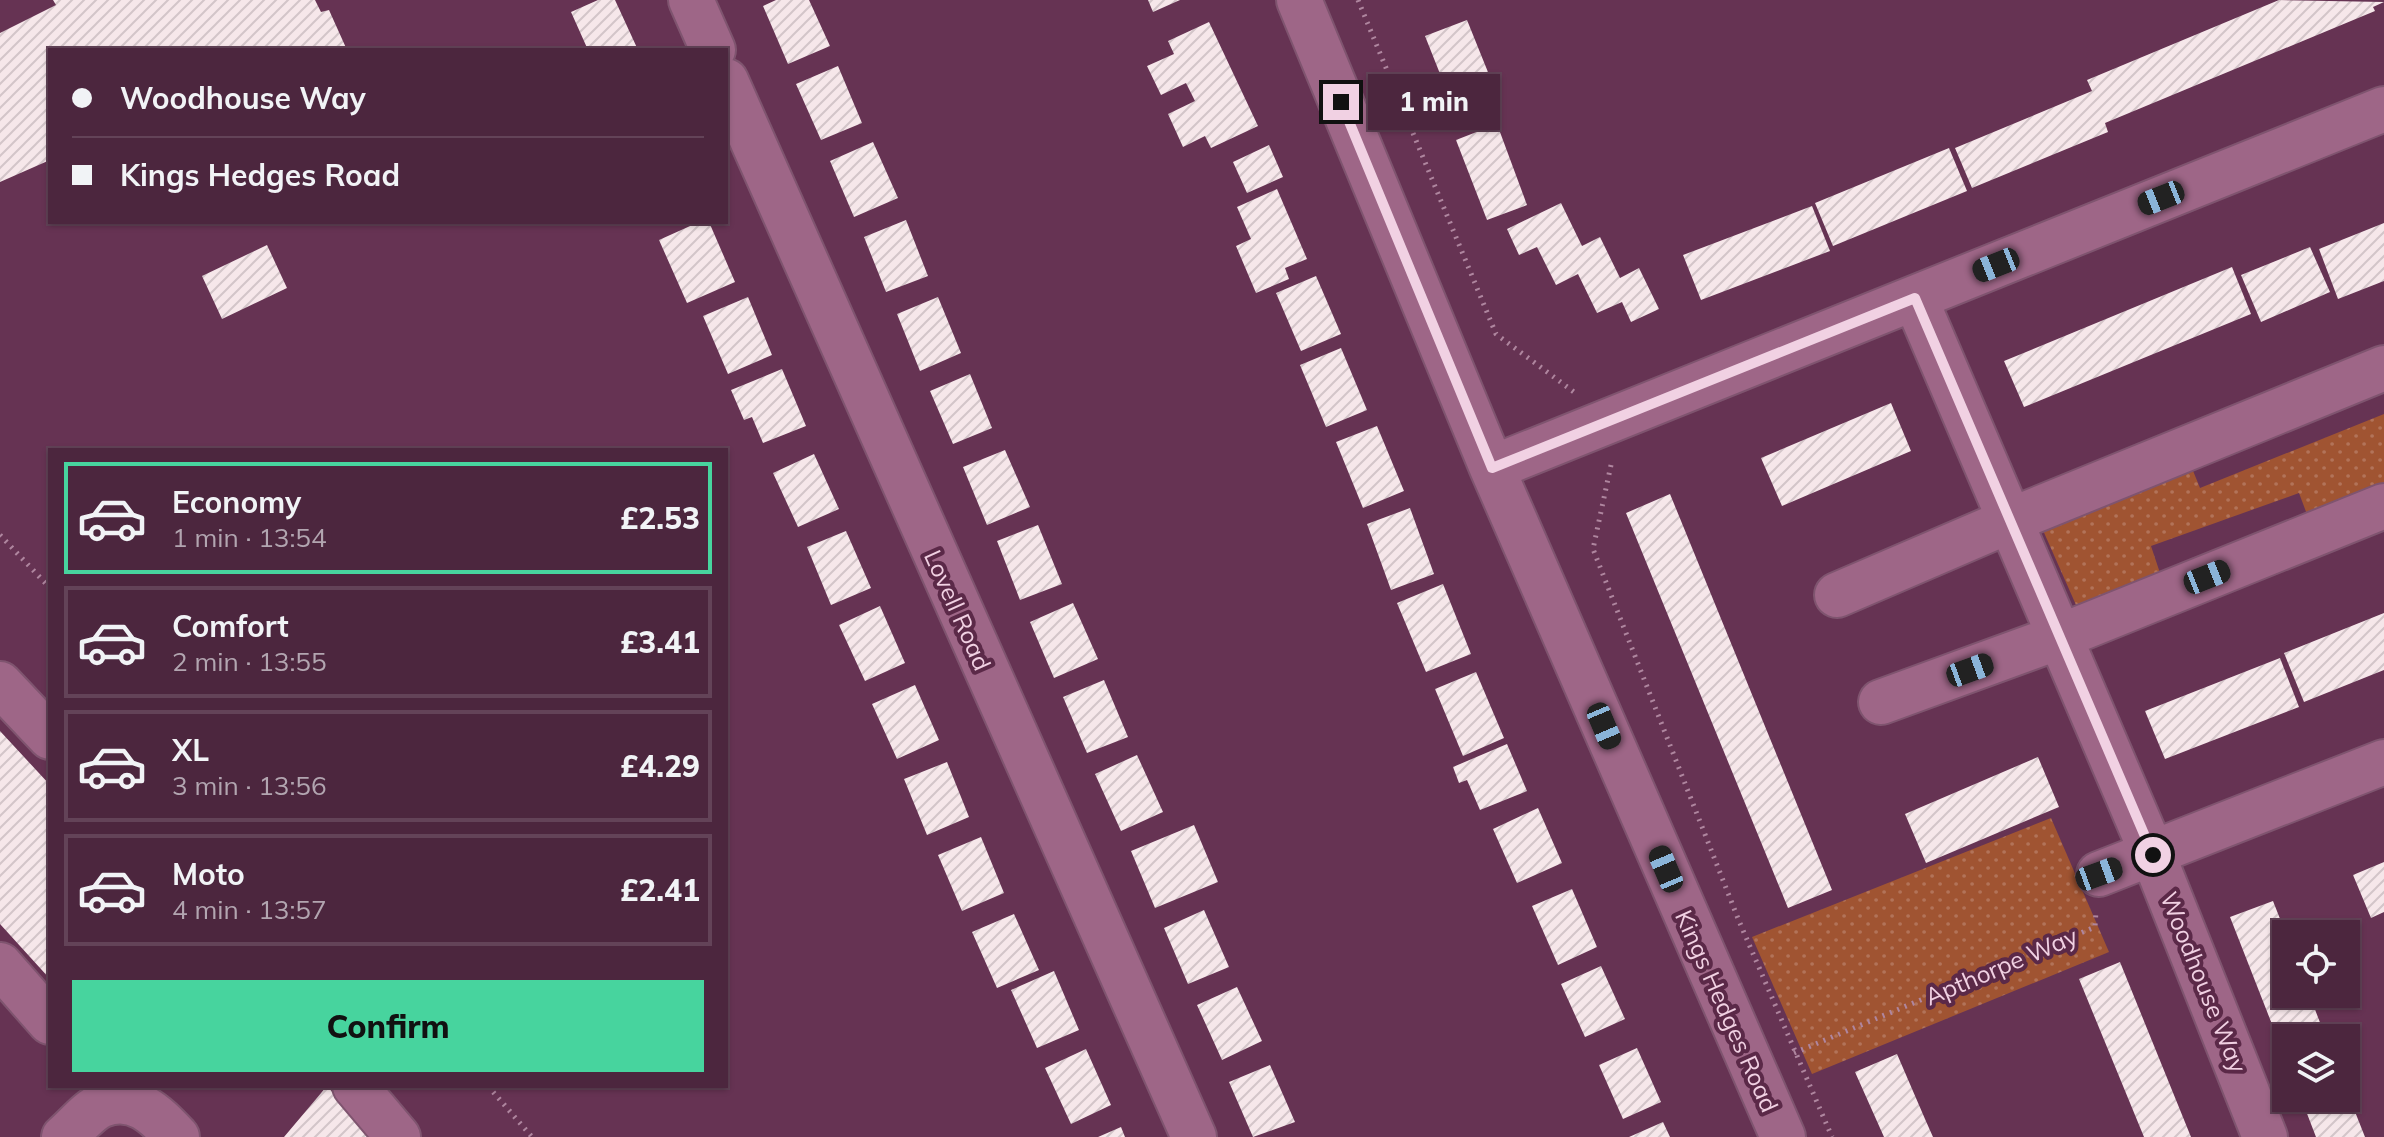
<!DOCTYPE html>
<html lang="en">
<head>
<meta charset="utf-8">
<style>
  :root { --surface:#4c263e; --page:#563249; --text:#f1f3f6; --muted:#b2a5b0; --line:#634358; --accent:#47d49e }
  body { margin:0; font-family:Mulish,sans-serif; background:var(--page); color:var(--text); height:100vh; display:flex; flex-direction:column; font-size:30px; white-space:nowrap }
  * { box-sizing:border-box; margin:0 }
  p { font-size:26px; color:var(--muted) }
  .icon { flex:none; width:44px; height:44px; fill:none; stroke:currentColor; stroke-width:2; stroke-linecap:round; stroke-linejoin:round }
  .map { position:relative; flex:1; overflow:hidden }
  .panel { position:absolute; left:48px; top:448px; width:680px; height:640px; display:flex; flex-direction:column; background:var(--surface); border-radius:0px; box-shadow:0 2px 6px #0004,0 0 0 2px var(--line) }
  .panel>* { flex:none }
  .hud { position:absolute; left:48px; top:48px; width:680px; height:176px; border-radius:0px; box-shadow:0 2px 6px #0004,0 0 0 2px var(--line); display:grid; align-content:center; height:176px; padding:0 24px; background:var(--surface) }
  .controls { position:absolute; left:2272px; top:920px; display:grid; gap:16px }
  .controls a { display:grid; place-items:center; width:88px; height:88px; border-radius:0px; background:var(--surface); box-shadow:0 2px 6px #0004,0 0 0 2px var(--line); font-size:40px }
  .end { position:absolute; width:36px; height:36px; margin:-18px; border:10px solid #f1d1e3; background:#111; box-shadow:0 0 0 4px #111 }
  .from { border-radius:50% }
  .bubble { position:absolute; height:56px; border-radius:0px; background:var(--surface); box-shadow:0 2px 6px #0004,0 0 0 2px var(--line); font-size:26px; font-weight:800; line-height:56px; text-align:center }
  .car { position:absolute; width:24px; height:48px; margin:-24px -12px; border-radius:10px; box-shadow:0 0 6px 2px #0007; background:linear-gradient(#222 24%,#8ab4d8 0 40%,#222 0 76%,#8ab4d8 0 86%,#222 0) }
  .hud b { display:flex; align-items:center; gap:28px; height:76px; font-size:30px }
  .hud b+b { border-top:2px solid var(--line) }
  .hud i { width:20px; height:20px; background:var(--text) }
  ul { padding:14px 0 0; list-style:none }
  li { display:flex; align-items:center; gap:24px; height:112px; margin:0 16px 12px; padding:0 8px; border:4px solid var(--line); border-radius:0px }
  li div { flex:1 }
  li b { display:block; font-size:30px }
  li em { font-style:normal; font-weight:800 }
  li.current { border-color:var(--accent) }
  li>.icon { width:72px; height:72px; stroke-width:1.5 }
  .button { display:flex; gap:16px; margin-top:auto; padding:16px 24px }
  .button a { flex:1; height:92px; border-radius:0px; background:var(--accent); color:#111; font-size:32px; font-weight:800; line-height:92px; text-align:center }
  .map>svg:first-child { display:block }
</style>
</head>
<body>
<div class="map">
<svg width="2384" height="1137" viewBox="0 0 2384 1137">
  <defs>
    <pattern id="park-dots" width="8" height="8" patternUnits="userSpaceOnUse" patternTransform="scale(2)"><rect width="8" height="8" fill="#a05432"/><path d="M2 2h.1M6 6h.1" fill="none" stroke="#b27359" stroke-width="1.8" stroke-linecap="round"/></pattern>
    <pattern id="building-hatch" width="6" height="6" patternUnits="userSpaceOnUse" patternTransform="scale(2)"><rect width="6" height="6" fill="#f6e7ea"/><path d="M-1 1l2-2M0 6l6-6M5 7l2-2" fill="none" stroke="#d3c5c9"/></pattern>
  </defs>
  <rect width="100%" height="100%" fill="#663353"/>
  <!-- park -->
  <path fill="url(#park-dots)" d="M2384,414v80l-73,31 -12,-32 -148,53 11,33 -82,35 -42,-95 149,-63 13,32z
    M2051,818l58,134 -297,122 -60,-137z"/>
  <!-- building -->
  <path fill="url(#building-hatch)" d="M53,0h262l6,12 8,-2 18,40h-297v110l-50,22v-149l56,-28z
    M598,0h17l23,50h-50l-17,-38z
    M776,0h33l21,46 -42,18 -25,-58z
    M1148,0h32l-27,12z
    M2279,0l105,2 -11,5 2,4 -270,112 3,9 -136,56 -17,-40 137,-57 -5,-11z
    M1467,20l29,72 -42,17 -29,-73z
    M1209,22l49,104 -47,22 -6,-12 -22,11 -15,-33 27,-13 -9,-18 -25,12 -14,-29 27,-12 -6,-13z
    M838,66l24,57 -41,17 -25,-56z
    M1497,124l30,81 -40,15 -31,-80z
    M873,142l25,56 -44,19 -24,-56z
    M1269,145l14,32 -36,16 -14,-31z
    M1949,148l18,43 -134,55 -18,-43z
    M1277,189l30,70 -22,9 4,11 -33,14 -20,-47 15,-7 -14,-32z
    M1561,203l21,43 18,-9 20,41 19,-10 20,41 -28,13 -9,-20 -25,11 -19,-39 -22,11 -19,-38 -18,8 -12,-26z
    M1812,206l18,45 -129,49 -18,-45z
    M906,220l22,56 -42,16 -22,-55z
    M699,222h10l26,60 -48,21 -28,-63z
    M2384,223v58l-46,18 -19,-50z
    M267,245l20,43 -65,31 -20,-43z
    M2310,247l20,45 -69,30 -20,-47z
    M2232,267l19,47 -227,93 -20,-46z
    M1316,276l25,58 -40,17 -25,-58z
    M748,297l24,58 -44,19 -25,-58z
    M938,297l23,56 -41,18 -23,-57z
    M1341,348l26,62 -41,17 -26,-62z
    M782,369l24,57 -43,17 -11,-26 -8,3 -13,-30z
    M970,374l22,54 -39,16 -23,-53z
    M1891,403l20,48 -129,55 -21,-48z
    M1377,426l27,65 -41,17 -27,-66z
    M1005,450l25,57 -43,18 -24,-58z
    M814,454l25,55 -41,18 -25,-54z
    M1670,494l162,396 -44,18 -162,-395z
    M1410,508l24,66 -43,16 -24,-66z
    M1038,525l24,59 -42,16 -23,-59z
    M846,531l25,57 -40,17 -24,-58z
    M1443,584l28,70 -45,18 -29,-69z
    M1073,603l25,56 -44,19 -24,-56z
    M880,606l25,57 -40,18 -26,-56z
    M2384,613v57l-80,32 -20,-49z
    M2280,658l19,49 -134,52 -20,-48z
    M1476,672l28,66 -41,18 -28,-67z
    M1104,680l24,57 -41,16 -24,-56z
    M915,685l24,55 -42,19 -25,-55z
    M0,731l50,54v194l-50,-55z
    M1507,744l20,47 -47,19 -13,-30 -8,3 -6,-16z
    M1137,755l26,57 -42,19 -26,-57z
    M2038,757l21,50 -133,56 -21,-49z
    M947,762l22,55 -42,18 -23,-56z
    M1538,808l24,55 -45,20 -24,-54z
    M1194,825l24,57 -63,26 -24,-57z
    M981,837l23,56 -42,18 -24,-56z
    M2384,862v50l-13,6 -18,-43z
    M1572,889l25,58 -39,18 -26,-59z
    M2273,901l13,33v60h23l17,44h-40v22l-56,-143z
    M1204,910l25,57 -41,17 -24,-56z
    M1014,914l25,56 -42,18 -25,-56z
    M2120,962l71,175h-47l-65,-158z
    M1601,966l24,53 -40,18 -24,-53z
    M1054,971l25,59 -42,18 -26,-58z
    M1237,987l25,54 -40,19 -25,-55z
    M1637,1048l24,54 -38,17 -24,-54z
    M1086,1049l25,56 -40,19 -26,-56z
    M1897,1054l28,65 8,18h-49l-29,-65z
    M1270,1065l25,57 -42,15 -24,-55z
    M327,1086l44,51h-87z
    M2346,1089l19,48h-49l-15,-39h45z
    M1663,1122l7,15h-41z
    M1121,1127l4,10h-27z"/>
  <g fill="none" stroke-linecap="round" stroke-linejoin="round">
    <!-- minor casing -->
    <g stroke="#7f546f" stroke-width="48">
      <path id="minor" d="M691,0l22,50
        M1299,0l193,468 291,669
        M726,81l468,1056
        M1915,298l238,557 112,282
        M1492,468l892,-359
        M1837,595l172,-74 375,-153
        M0,684l50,53
        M1881,702l178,-65 325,-131
        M2099,874l285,-112
        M0,965l50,57
        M355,1086l43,51
        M64,1137c11,-9 25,-27 38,-32 33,-13 55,11 75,32"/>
    </g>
    <!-- path -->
    <path stroke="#af869f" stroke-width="5" stroke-dasharray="2 6" stroke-linecap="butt" d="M1358,0l138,334 78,58
      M1611,465l-18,84 146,372 93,216
      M0,535l50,53
      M1794,1053l301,-126 1,-16
      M488,1086l44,51"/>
    <!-- minor -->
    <use href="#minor" stroke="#9e6687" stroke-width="44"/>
  </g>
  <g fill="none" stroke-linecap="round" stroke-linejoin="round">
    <!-- route -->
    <path stroke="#f1d1e3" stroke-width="10" d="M1341,102l151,366 423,-170 238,557"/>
  </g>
  <g text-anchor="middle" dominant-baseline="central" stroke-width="8" stroke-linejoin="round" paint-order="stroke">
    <!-- street labels -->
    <g font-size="24" fill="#f1d1e3" stroke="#5b2948">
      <text transform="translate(958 610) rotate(66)">Lovell Road</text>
      <text transform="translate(2001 966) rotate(-23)">Apthorpe Way</text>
      <text transform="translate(2204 982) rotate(68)">Woodhouse Way</text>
      <text transform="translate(1727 1011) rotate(66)">Kings Hedges Road</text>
    </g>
  </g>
</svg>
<div class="controls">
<a><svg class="icon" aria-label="locate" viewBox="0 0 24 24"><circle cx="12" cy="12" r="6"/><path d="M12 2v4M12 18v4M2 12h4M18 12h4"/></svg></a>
<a><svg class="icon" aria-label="layers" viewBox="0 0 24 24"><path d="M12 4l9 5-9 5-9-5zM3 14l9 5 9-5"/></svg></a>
</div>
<i class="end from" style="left:2153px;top:855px"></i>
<i class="end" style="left:1341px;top:102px"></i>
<div class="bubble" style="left:1368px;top:74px;width:132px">1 min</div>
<i class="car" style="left:2161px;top:198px;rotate:248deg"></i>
<i class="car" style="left:1996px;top:265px;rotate:248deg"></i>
<i class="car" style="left:2207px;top:577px;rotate:68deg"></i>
<i class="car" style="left:1970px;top:670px;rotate:70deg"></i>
<i class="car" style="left:1604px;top:726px;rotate:157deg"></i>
<i class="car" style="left:1666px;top:869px;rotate:337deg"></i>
<i class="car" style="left:2099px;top:874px;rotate:70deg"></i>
<div class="hud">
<b><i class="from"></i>Woodhouse Way</b>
<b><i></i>Kings Hedges Road</b>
</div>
<section class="panel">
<ul>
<li class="current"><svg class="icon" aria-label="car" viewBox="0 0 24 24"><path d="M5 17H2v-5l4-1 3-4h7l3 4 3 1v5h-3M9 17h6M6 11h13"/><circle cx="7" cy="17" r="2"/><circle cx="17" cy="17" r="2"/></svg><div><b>Economy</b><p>1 min · 13:54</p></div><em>£2.53</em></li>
<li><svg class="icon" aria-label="car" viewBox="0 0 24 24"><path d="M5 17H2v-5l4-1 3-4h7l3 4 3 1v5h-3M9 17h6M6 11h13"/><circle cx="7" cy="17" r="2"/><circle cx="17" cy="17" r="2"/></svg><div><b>Comfort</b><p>2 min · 13:55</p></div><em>£3.41</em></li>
<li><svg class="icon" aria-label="car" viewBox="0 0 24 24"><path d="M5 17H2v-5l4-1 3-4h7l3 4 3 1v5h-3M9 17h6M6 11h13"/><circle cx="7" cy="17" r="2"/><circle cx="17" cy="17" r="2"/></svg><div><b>XL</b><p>3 min · 13:56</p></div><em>£4.29</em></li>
<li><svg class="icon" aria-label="car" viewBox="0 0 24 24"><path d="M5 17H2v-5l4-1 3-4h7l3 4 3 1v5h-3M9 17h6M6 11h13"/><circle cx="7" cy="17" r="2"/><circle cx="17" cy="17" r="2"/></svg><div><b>Moto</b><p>4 min · 13:57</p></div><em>£2.41</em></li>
</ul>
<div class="button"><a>Confirm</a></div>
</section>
</div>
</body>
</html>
